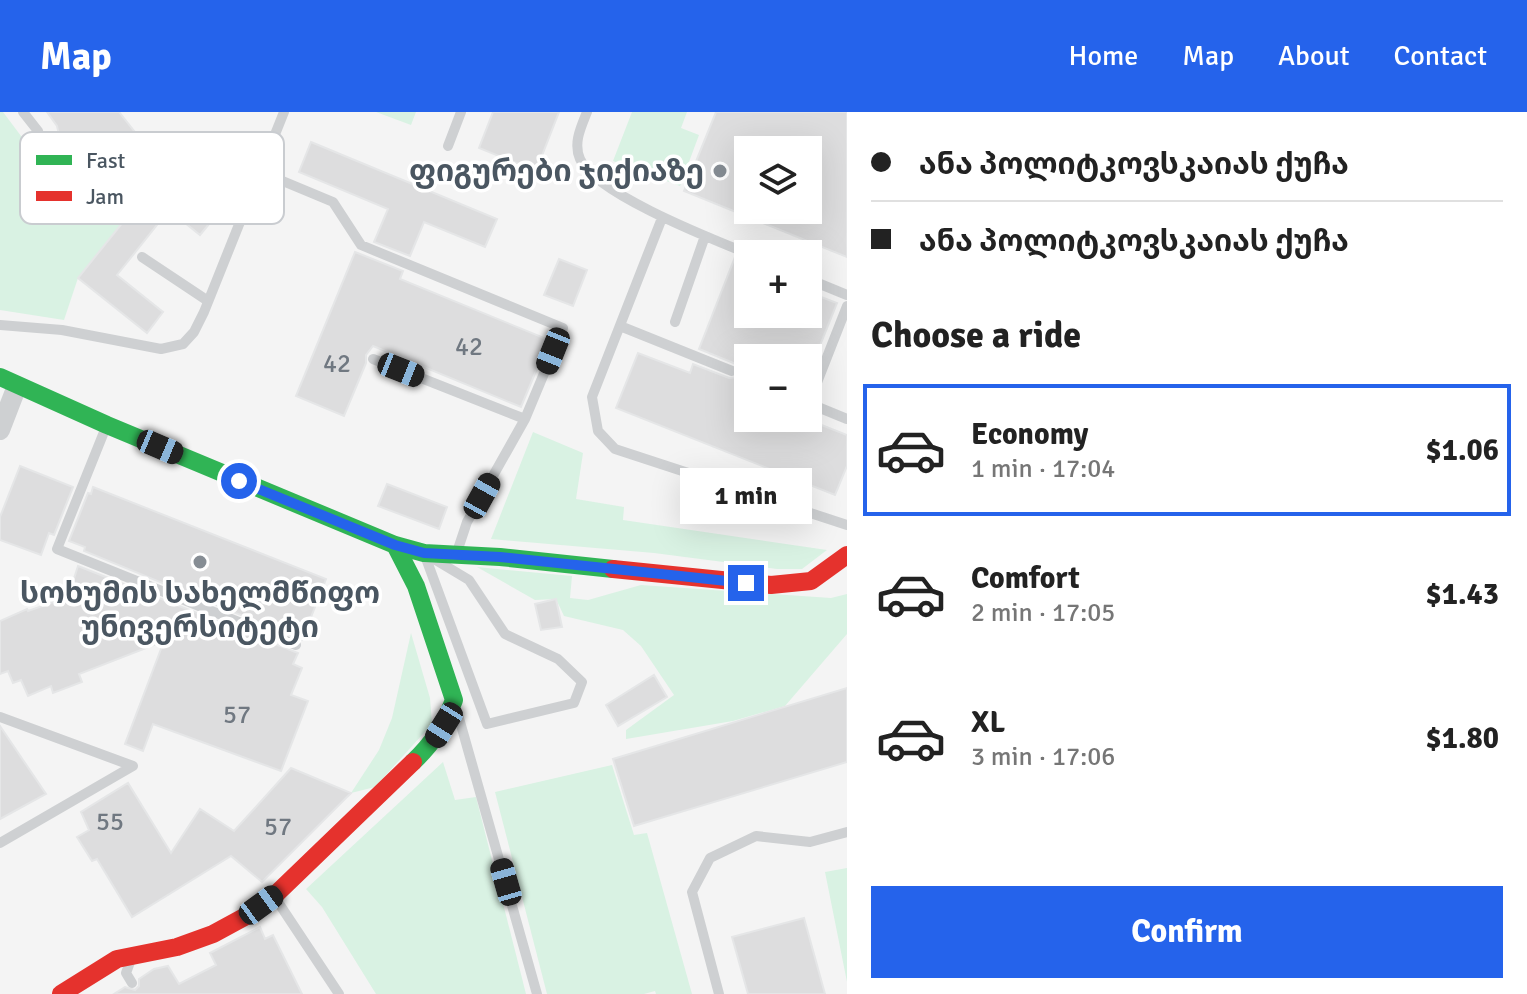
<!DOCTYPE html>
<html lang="en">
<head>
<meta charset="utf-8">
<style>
  :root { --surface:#fff; --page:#f6f6f6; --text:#222; --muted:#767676; --line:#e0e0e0; --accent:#2563eb }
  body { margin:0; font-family:Signika,"Noto Sans Georgian",sans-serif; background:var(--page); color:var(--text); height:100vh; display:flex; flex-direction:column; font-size:30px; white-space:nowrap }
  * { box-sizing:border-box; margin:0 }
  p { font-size:26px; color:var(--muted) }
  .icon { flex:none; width:44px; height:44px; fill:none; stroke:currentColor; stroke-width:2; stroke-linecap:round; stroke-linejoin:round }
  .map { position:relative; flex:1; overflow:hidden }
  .drawer { display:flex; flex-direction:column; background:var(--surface); width:680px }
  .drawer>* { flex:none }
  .guide { display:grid; align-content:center; height:176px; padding:0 24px; background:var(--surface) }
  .buttons { position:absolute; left:734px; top:24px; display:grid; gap:16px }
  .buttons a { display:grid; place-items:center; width:88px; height:88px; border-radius:0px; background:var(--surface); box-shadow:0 8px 32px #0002; font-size:40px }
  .end { position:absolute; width:36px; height:36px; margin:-18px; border:10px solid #2563eb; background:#fff; box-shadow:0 0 0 4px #fff }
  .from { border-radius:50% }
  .bubble { position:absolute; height:56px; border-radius:0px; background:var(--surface); box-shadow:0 8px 32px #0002; font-size:26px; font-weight:700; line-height:56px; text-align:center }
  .car { position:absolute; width:24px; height:48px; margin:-24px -12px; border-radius:10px; box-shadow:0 0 6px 2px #0007; background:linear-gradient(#222 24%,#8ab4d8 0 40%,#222 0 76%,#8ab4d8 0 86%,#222 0) }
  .guide b { display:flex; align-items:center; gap:28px; height:76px; font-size:30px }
  .guide b+b { border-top:2px solid var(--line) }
  .guide i { width:20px; height:20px; background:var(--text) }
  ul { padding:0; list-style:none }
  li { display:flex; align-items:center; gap:24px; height:132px; margin:0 16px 12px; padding:0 8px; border:4px solid transparent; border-radius:0px }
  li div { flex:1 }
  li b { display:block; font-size:30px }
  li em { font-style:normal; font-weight:700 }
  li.selected { border-color:var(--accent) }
  li>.icon { width:72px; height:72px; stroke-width:1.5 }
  h2 { padding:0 24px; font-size:36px; line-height:96px }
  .button { display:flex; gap:16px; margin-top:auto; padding:16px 24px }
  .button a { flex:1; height:92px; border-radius:0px; background:var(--accent); color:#fff; font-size:32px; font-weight:700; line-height:92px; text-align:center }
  header { display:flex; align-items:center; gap:48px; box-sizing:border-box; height:112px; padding:0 40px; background:var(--accent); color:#fff }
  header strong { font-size:38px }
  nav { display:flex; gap:44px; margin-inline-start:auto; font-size:28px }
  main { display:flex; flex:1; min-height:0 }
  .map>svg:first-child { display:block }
</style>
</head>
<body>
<header>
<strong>Map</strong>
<nav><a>Home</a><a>Map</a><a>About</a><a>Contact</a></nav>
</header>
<main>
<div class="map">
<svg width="847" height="882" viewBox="0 0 847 882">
  <rect width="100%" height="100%" fill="#f4f4f4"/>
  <!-- green -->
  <path fill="#d9f2e3" d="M0,0h3l21,28 20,67 46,-1 6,10 77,-70 4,9 -99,123 -14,42 -64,-10z
    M376,0h40l-5,13z
    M632,0h55l-6,16 18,7 -19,51 -67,-25z
    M533,320l50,21 -7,46 48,8 -1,13 204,30 -25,19h-25l-123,-16 -163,-14z
    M477,455l95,9 -2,22 18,2 53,-15 190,13 16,-4v40l-62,72 -52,15 -107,18v-9l48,-35 -33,-49 -18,-16 -59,-14 -8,-17 -21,1z
    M411,521l19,65 2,26 -57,63 -24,6 28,-43 13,-32z
    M443,650l12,38 21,-3 50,197h-150l-54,-87 -16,-18z
    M612,653l22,70 13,-2 45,161h-36l-1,-3 -11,3h-97l-52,-202z
    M847,756v114l-22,-110z"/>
  <!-- building -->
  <path fill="#ddddde" stroke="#e5e6e7" stroke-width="2" fill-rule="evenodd" d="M47,0h72l19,24 -2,2 6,21 -22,15 -7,-7 -19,12 -6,-8h-21l-10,-45z
    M493,0h66l-23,59 -57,-23z
    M716,0h131v145l-163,-66zM748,38h60v60h-60z
    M311,30l186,77 -12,28 -61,-25 -14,34 -36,-14 14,-33 -89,-37z
    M177,43l22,18 -6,7 31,26 -24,29 -31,-25 -52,65 46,37 -16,21 -69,-55z
    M355,140l48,19 -3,8 149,61 -28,67 -148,-61 -7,9v8l-22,53 -48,-20z
    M735,145l13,5v52h60v-22l29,11 -22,55h-67v60h56l43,17v31l-12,29 -219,-87 22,-55 52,20 3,-9 36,14 8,-1 3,-6 -4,-7 -37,-15z
    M559,147l28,11 -14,36 -29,-11z
    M20,354l53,21 -19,48 -5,-2 -8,22 -41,-15v-23z
    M387,372l60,23 -8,22 -61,-23z
    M93,375l233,92 -24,61 -218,-89 1,-4 -16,-6 19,-48 3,1z
    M78,454l220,87 -5,11 9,4 -11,27 17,6 -27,70 -128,-47 -10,27 -18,-7 39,-103 -85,33 3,8 -29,11 -2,-7 -23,10 -7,-16 -8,3 -5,-12 -8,3v-53l27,-12 1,2 40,-14z
    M556,487l6,28 -21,3 -6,-26z
    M654,563l13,22 -49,29 -12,-21z
    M847,576v74l-213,64 -21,-67z
    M0,614l46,68 -46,25z
    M291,656l60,25 -89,89 -31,-26 -99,61 -35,-58 -5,2 -15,-24 12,-7 -8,-18 47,-29 43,70 29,-44 34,22z
    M804,806l21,76h-77l-16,-57z
    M260,815l5,12 8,-4 29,59h-188l11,-7 10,3 4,-4v-7l15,-10 14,-3 11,18 37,-19 -6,-12z"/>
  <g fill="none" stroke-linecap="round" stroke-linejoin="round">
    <!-- lane -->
    <path stroke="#ced0d2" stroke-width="10" d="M23,0l15,19 16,60
      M587,0c-6,15 -14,31 -7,47 14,34 132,80 169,95
      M448,34l13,-34
      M261,60l72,30 28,43 202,83 -38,91 -152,-60
      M662,106l-70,179 6,34 17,18 232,76
      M142,145l66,44
      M808,167l39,16
      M675,210l30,-86
      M0,213l62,5 99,19 22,-5 11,-12 10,-20 80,-200
      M620,214l112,45
      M808,291l39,16
      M809,291l38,-97
      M106,315l-49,122 239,96
      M457,440l10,-30 58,-103
      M424,441l45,27 36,54 53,25 24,23 -8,21 -87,21z
      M457,599l80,283
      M0,605l133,49 -133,77
      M276,787l63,95
      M130,850l-4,11 6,10
      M719,882l-27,-102 18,-34 46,-22 54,6 37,-10"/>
    <!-- street -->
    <path stroke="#ced0d2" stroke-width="20" d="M0,318l17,-44"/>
    <!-- fast -->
    <path stroke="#30b455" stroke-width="18" d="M0,265l107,48 288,120 29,8 76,4 113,12
      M395,433l21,41 38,114c-10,26 -21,43 -41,62"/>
    <!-- jam -->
    <path stroke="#e5322d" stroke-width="18" d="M613,457l158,16 40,-4 36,-26
      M61,882l56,-35 60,-12 36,-13 35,-19 26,-19 139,-134"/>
  </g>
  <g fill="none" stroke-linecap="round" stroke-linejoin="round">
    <!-- route -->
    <path stroke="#2563eb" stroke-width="10" d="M239,369l156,64 29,8 76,4 246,26"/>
  </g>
  <!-- markers -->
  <g fill="#868d94" stroke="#fff" stroke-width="3">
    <circle cx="720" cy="59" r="8"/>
    <circle cx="200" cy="450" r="8"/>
  </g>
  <g text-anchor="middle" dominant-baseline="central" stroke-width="7" stroke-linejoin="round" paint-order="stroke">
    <!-- number labels -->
    <g font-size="26" fill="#707881">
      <text x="469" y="235">42</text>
      <text x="337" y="252">42</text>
      <text x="237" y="603">57</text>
      <text x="110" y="710">55</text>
      <text x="278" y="715">57</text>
    </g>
    <!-- poi labels -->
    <g font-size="30" font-weight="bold" fill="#4a5661" stroke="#fff" text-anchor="end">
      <text x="704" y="59">ფიგურები ჯიქიაზე</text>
      <text x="200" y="481" text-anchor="middle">სოხუმის სახელმწიფო<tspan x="200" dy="34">უნივერსიტეტი</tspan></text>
    </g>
  </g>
  <!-- legend -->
  <rect x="20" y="20" width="264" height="92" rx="12" fill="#fff" stroke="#c9ccd0" stroke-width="2"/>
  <rect x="36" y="43" width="36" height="10" fill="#30b455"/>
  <rect x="36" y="79" width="36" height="10" fill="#e5322d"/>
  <g font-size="22" fill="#4a5661">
    <text x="86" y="56">Fast</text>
    <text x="86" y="92">Jam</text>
  </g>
</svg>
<div class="buttons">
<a><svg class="icon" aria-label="layers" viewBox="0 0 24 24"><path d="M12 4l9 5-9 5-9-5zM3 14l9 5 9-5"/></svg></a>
<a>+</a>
<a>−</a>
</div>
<i class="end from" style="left:239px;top:369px"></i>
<i class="end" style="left:746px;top:471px"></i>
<div class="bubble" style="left:680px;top:356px;width:132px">1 min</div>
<i class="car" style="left:553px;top:239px;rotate:202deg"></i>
<i class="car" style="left:401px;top:258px;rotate:112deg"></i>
<i class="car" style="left:160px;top:335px;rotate:113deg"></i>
<i class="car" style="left:482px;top:384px;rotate:29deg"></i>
<i class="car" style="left:444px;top:613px;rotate:212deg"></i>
<i class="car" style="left:506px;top:770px;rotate:344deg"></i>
<i class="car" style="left:261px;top:793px;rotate:54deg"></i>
</div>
<section class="drawer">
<div class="guide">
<b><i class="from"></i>ანა პოლიტკოვსკაიას ქუჩა</b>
<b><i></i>ანა პოლიტკოვსკაიას ქუჩა</b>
</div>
<h2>Choose a ride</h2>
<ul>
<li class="selected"><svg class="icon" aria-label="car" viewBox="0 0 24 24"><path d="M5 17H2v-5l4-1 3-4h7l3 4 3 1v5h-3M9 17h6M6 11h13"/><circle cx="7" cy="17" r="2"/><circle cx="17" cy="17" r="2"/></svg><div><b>Economy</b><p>1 min · 17:04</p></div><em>$1.06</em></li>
<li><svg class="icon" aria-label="car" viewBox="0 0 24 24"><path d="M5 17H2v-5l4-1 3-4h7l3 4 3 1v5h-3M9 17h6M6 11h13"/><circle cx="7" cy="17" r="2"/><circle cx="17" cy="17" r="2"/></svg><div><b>Comfort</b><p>2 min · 17:05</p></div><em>$1.43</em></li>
<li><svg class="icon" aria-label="car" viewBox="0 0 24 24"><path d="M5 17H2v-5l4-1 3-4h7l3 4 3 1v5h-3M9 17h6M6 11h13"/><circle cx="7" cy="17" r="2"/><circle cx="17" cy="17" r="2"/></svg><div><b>XL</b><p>3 min · 17:06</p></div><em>$1.80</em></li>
</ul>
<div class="button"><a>Confirm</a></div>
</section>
</main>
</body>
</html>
